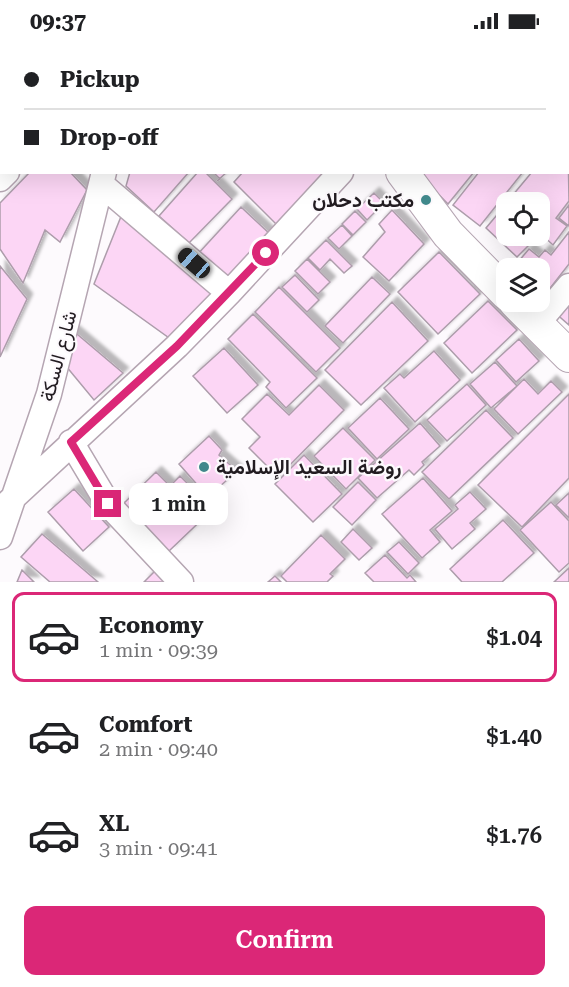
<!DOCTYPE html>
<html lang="en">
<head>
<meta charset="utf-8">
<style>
  :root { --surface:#fff; --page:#f2f2f2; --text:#202124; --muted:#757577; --line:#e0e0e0; --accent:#db2777 }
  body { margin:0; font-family:"Roboto Serif",Vazirmatn,serif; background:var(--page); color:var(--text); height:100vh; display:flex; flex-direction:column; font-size:22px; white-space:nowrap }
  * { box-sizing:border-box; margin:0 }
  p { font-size:20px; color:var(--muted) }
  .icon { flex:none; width:33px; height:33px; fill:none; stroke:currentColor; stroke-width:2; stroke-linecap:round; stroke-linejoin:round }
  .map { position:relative; height:540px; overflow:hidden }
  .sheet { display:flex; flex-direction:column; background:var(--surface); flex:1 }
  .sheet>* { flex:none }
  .top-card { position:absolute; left:0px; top:0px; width:570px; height:132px; box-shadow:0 6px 24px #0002; display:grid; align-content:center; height:132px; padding:0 24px; background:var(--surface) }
  .controls { position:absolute; left:496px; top:150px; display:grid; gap:12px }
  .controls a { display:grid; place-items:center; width:54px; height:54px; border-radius:12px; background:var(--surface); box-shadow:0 6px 24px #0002; font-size:30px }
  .end { position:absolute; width:27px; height:27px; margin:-14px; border:8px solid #db2777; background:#fff; box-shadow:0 0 0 3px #fff }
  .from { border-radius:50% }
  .bubble { position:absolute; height:42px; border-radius:12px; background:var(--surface); box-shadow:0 6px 24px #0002; font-size:20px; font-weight:600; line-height:42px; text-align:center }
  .car { position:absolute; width:18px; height:36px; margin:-18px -9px; border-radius:8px; box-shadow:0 0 4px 2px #0007; background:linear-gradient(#222 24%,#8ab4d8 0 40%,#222 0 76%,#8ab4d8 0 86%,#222 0) }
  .top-card b { display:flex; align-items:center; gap:21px; height:57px; font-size:22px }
  .top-card b+b { border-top:2px solid var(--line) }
  .top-card i { width:15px; height:15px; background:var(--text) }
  ul { padding:10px 0 0; list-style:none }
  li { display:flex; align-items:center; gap:18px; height:90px; margin:0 12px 9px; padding:0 12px; border:3px solid transparent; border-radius:12px }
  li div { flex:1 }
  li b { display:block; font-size:22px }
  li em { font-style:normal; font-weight:600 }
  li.selected { border-color:var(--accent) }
  li>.icon { width:54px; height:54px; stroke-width:1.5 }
  .primary-button { display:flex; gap:12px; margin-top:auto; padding:12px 24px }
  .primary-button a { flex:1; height:69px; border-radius:12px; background:var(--accent); color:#fff; font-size:24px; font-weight:600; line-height:69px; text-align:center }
  .status { display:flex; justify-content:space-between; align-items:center; height:42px; padding:0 30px; background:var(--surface); direction:ltr }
  .status svg { height:16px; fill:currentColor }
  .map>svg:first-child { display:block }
</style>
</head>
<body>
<div class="status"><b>09:37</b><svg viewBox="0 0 49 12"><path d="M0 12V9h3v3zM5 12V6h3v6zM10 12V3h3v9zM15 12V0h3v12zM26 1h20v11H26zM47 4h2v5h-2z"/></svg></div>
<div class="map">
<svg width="569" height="540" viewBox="0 0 569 540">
  <defs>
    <filter id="shadow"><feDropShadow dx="5.5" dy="-5.5" stdDeviation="1.5" flood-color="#0004"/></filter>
  </defs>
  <rect width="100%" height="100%" fill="#fdfafd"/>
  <!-- building -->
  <path fill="#fcd6f5" stroke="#ad9dab" stroke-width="1.5" filter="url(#shadow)" d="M43,0h76v1l-78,1z
    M330,0h68l1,2h-67z
    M474,0h46l2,2h-50z
    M524,0h45l-1,79v-77z
    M2,29v58l-2,-2z
    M568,103l1,56 -13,17 11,8 -14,19 -13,-12v-31h-33l25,-30h36z
    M30,130h40l17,18 -27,52 -15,-12 -22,53 -23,-34v-46z
    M130,130h59l-35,40 -28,-26z
    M198,130h7l27,27 -43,44 -30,-27z
    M213,130h14l-10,9 3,-2z
    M243,130h85l-52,52 -42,-42z
    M417,130h57l-26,32z
    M479,130h44l-43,54 -27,-21z
    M374,151l10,10 -17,17 -10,-11z
    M507,161v33h31l-21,21 -31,-29z
    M569,163v21l-10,-8z
    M241,165l30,28 -45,49 -30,-28z
    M392,168l32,34 -35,37 -26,-24 22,-25 -6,-8z
    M355,169l11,11 -13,13 -11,-11z
    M122,172l89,76 -1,8 -38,42 -78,-56z
    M342,183l10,11 -13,13 -11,-11z
    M569,190v32l-25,32 -4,-3v-25h-14l-8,-6 11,-13 10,8 6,-7 6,5z
    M326,198l26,26 -8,7 -14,-14 -10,11 -12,-12z
    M439,210l41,42 -42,40 -40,-42z
    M307,217l23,23 -12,12 -23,-23z
    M0,224l27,33 -27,58z
    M295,233l24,25 -12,12 -25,-25z
    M372,235l18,17 -47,49 -18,-17z
    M279,245l61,61 -24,24 -61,-60z
    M569,251v32l-16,-14z
    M488,259l29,29 -45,43 -28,-30z
    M392,260l36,39 -67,64 -36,-35z
    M253,272l64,64 -31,30 -20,-21 4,-5 -42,-43z
    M71,287l52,44 -29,27 -33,-40z
    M519,297l20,22 -23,21 -20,-22z
    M224,306l34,37 -31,28 -34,-37z
    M434,309l26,29 -45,42 -31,-34 16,-14 4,4z
    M495,320l22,24 -26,22 -21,-24z
    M524,337l14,15 13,-13 11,11 -44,42 -24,-25z
    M467,342l19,21 -39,36 -20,-21z
    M319,343l25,25 -66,67 -29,-29 11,-11 -18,-18 25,-25 22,21z
    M569,352v84l-47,49 -44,-42z
    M380,356l29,31 -32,30 -29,-31z
    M486,368l27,28 -64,61 -27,-27z
    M420,381l20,23 -18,16 2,3 -10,10 -5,-5 -32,28 -19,-20z
    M343,386l32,32 -29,29 -32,-33z
    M209,394l13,14 -3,5 18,16 -29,26 -29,-33z
    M304,413l38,39 -29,28 -38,-38z
    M156,430l14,14 10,-10 33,33 -44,42 -47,-46z
    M423,436l29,33 -22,19 10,12 -18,16 -40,-44z
    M358,440l18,18 -24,25 -19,-18z
    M74,447l35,38 -26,24 -35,-39z
    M470,450l16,17 -16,14 5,6 -23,20 -17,-20 23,-20 -3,-4z
    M569,451v25l-13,-13z
    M551,460l18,19v42l-10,9 -39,-42z
    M503,478l31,33 -32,29h-40l-12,-13z
    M353,487l19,19 -13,12 -18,-18z
    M42,492l56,48h-48l-29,-25z
    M321,493l24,24 -15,15 3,2 -6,6h-40l-6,-6z
    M399,500l20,21 -11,11 -21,-22z
    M385,513l22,23 3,-3 6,7h-42l-9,-9z
    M569,526v14h-15z
    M22,528l12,12h-17z
    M156,528l12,12h-24z
    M275,534l6,6h-13z"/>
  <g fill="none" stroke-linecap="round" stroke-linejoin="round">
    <!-- minor casing -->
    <g stroke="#b5a5b2" stroke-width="27">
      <path id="minor" d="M23,0l1,2
        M146,2v-2
        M439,2l2,-2
        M0,137l7,-7
        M101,142l128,109
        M537,282l32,-38
        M71,400l37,62 73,78
        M0,468l177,-164 52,-53 112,-121
        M0,495l49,-143 55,-222"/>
    </g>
    <!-- major casing -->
    <g stroke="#b5a5b2" stroke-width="34">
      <path id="major" d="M285,0l1,2
        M309,0l1,2
        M402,130l46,62 59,60
        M515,260l54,54"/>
    </g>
    <!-- minor -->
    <use href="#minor" stroke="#fff" stroke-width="24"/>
    <!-- major -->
    <use href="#major" stroke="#fff" stroke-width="32"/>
  </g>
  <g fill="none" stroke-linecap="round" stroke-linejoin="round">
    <!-- route -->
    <path stroke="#db2777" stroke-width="8" d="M108,462l-37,-62 106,-96 89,-93"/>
  </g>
  <!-- markers -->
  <g fill="#41898c" stroke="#fdfafd" stroke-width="2">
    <circle cx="426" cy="158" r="6"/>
    <circle cx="204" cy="425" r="6"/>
  </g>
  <g text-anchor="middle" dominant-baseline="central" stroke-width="4.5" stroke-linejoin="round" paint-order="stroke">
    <!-- poi labels -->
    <g font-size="20" font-weight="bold" fill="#221c21" stroke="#fdfafd" text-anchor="end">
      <text x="414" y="158">مكتب دحلان</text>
      <text x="216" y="425" text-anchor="start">روضة السعيد الإسلامية</text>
    </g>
    <!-- street labels -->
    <g font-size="20" fill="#221c21" stroke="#fdfafd">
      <text transform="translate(58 314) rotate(-75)">شارع السكة</text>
    </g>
  </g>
</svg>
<div class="controls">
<a><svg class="icon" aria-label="locate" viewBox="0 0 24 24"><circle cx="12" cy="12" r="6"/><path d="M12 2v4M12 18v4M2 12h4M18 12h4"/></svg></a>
<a><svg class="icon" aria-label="layers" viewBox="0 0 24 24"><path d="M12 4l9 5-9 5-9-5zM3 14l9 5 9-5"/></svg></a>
</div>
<i class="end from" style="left:266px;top:211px"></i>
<i class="end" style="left:108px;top:462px"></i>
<div class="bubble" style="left:129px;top:441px;width:99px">1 min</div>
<i class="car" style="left:194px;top:221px;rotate:311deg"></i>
<div class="top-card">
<b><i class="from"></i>Pickup</b>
<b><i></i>Drop-off</b>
</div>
</div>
<section class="sheet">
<ul>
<li class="selected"><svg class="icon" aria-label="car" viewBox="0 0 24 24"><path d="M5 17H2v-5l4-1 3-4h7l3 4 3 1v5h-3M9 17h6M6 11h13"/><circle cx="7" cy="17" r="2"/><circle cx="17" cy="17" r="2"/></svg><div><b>Economy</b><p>1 min · 09:39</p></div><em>$1.04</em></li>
<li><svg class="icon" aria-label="car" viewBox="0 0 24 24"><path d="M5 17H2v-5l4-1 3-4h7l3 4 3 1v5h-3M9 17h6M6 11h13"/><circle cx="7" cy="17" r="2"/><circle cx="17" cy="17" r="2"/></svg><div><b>Comfort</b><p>2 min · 09:40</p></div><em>$1.40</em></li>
<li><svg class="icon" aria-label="car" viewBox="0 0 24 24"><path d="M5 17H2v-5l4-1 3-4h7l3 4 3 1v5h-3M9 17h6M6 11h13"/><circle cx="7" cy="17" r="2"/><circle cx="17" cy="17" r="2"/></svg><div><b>XL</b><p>3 min · 09:41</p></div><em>$1.76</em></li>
</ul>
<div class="primary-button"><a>Confirm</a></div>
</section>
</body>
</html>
